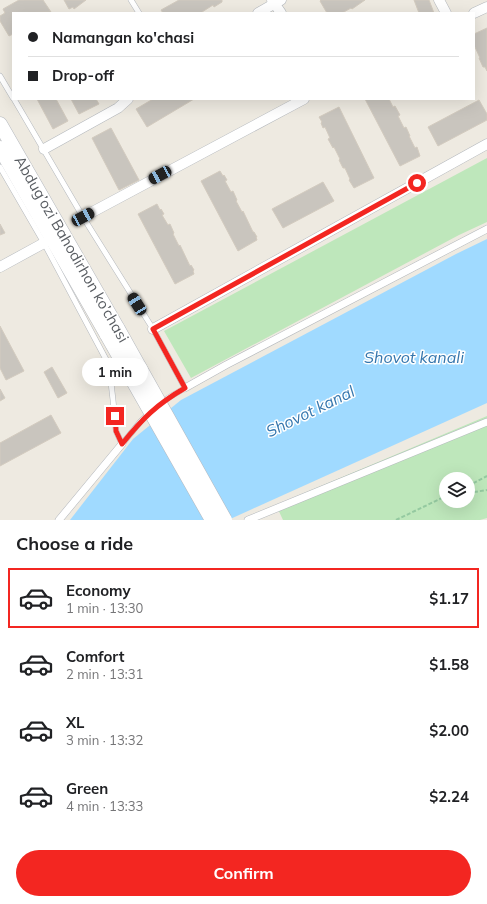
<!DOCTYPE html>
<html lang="en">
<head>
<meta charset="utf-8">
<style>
  :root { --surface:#fff; --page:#f6f6f6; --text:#202124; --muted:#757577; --line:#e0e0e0; --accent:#f32621 }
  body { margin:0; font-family:Mulish,sans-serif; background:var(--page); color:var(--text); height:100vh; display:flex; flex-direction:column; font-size:15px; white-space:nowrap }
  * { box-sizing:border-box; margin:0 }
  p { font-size:13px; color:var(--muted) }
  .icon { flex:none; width:22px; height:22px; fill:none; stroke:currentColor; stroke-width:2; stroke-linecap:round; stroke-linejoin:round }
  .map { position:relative; height:520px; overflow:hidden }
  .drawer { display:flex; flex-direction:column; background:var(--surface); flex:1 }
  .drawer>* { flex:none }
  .banner { position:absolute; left:12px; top:12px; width:463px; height:88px; border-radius:0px; box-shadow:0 4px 16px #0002; display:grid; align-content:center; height:88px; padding:0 16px; background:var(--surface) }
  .buttons { position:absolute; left:439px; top:472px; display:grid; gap:8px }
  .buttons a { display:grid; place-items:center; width:36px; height:36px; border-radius:50%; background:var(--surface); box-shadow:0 4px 16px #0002; font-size:20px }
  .end { position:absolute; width:18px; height:18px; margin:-9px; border:5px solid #f32621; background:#fff; box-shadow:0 0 0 2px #fff }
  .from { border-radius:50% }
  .bubble { position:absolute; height:28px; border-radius:14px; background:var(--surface); box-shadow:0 4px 16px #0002; font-size:13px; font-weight:700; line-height:28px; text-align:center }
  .car { position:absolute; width:12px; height:24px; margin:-12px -6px; border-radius:5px; box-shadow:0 0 3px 1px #0007; background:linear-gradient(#222 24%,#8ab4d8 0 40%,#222 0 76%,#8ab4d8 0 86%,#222 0) }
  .banner b { display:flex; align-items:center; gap:14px; height:38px; font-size:15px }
  .banner b+b { border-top:1px solid var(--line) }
  .banner i { width:10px; height:10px; background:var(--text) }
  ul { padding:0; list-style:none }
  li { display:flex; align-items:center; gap:12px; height:60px; margin:0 8px 6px; padding:0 8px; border:2px solid transparent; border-radius:0px }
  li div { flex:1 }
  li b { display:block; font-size:15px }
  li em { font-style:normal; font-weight:700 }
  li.current { border-color:var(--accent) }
  li>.icon { width:36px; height:36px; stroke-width:1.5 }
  h2 { padding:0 16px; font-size:18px; line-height:48px }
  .action { display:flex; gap:8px; margin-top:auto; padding:8px 16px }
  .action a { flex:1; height:46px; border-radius:24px; background:var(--accent); color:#fff; font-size:16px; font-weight:700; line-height:46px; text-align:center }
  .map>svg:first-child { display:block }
</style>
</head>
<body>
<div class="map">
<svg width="487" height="520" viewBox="0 0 487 520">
  <rect width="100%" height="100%" fill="#eeeae1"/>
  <!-- green -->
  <path fill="#bee7bb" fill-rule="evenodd" d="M487,158v64l-28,13 -268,143 -27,-47z
    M487,416v102l-7,2h-197l-7,-15zM446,479h22v22h-22z"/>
  <!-- water -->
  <path fill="#a0daff" d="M487,239v164l-259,117h-158l63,-81 48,-39 275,-146z"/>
  <!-- building -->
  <path fill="#c9c5be" stroke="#d3cbbf" d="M19,0h24l8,12 -38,1v21l-4,2 -9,-15v-5l5,-3 -2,-4z
    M64,0h22l-12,9 -1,-2 -4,2z
    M179,0h43v2l-8,5 -1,-2 -11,7v1h-39l-2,-3z
    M321,0h44l-13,9 -1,-1 -9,5h-15l-7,-12z
    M414,0h15l5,13h-15z
    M487,28v43l-2,-4h-2l-4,-9h1l-5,-11h-1v-13z
    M37,99h19l12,22 -15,8z
    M71,99h25l3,5 -20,10z
    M153,99h41l-47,28 -11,-18z
    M365,99h24l4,8 2,-1 5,9 -2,1 6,12 2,-1 4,9h-1l6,12 2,-1 3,9 -20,10z
    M479,100l8,14v6l-49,26 -10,-19z
    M339,107l35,71 -20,10 -5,-8 1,-1 -5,-11h-2l-4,-8 1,-1 -6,-12 -1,1 -5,-9 2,-1 -5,-11 -2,1 -2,-5 1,-1 -3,-5z
    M111,128l28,52 -20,10 -27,-52z
    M220,171l3,5 1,-1 3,5 -2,1 6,11 2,-1 4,9 -1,1 6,11 1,-1 10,21h1l3,5h-1l1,3 -19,11 -37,-70z
    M323,182l11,19 -51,27 -11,-19z
    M157,204l3,6 1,-1 3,5 -2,1 6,10 2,-1 4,9 -1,1 6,12 1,-1 10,21 1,-1 3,5 -1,1 1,3 -19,10 -37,-70z
    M0,224l5,9 -5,2z
    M0,326l24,45 -18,9 -6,-12z
    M52,367l15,26 -9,5 -14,-26z
    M0,389l5,9 -5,3z
    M51,415l10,18 -61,33v-23z"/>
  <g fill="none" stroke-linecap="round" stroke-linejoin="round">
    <!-- service casing -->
    <g stroke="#b4b8bd" stroke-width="6">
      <path id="service" d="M131,0l8,13
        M0,76l13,22
        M14,99l69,118 70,112 32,59 -17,10 -7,6
        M0,167l44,76 65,122 4,35 3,31 6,13 19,-23 9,-8"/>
    </g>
    <!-- pedestrian casing -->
    <g stroke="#b4b8bd" stroke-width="8">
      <path id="pedestrian" d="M185,388l41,-23 261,-136
        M59,520l63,-76
        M248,520l239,-98"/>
    </g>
    <!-- minor casing -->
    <g stroke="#b4b8bd" stroke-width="11">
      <path id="minor" d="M272,0l9,13
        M439,0l7,13
        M258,13l23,-13
        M474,13l13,-6
        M44,149l74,-41 10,-9
        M83,217l221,-118
        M0,267l44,-24
        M153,329l334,-185"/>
    </g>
    <!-- secondary casing -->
    <g stroke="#b5b9bf" stroke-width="15">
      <path id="secondary" d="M0,124l118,205
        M0,148l107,187"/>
    </g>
    <!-- path -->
    <path stroke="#94c9a0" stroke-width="2" stroke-dasharray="4 2" stroke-linecap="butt" d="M468,486l19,-10
      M468,493l19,-3
      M396,520l50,-24"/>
    <!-- service -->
    <use href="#service" stroke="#fff" stroke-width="5"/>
    <!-- pedestrian -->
    <use href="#pedestrian" stroke="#fff" stroke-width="7"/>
    <!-- minor -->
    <use href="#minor" stroke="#fff" stroke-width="10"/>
    <!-- secondary -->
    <use href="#secondary" stroke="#fff" stroke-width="14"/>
    <!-- secondary-bridge casing -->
    <g stroke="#b5b9bf" stroke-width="15" stroke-linecap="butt">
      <path id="secondary-bridge" d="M118,329l107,191
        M107,335l105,185"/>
    </g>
    <!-- secondary-bridge -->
    <use href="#secondary-bridge" stroke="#fff" stroke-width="14"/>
  </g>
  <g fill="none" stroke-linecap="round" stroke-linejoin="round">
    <!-- route -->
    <path stroke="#f32621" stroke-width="5" d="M115,416l1,15 6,13c20,-25 35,-40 63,-56l-32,-59 264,-146"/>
  </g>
  <g text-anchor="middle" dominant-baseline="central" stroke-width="3" stroke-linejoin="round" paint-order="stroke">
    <!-- street labels -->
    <g font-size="15" fill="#5a5e63" stroke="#fff">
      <text transform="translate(72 249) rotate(60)">Abdug’ozi Bahodirhon ko’chasi</text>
    </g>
    <!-- water labels -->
    <g font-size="16" font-style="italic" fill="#3576ad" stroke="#fff">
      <text x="414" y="357">Shovot kanali</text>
      <text transform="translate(310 411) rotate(-26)">Shovot kanal</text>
    </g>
  </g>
</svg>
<div class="buttons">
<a><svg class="icon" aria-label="layers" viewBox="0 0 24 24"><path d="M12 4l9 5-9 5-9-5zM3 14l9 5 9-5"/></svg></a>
</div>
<i class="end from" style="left:417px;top:183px"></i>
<i class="end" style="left:115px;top:416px"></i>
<div class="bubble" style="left:82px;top:358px;width:66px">1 min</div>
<i class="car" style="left:160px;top:175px;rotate:242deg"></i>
<i class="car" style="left:83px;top:217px;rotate:62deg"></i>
<i class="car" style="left:137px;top:304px;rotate:328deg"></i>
<div class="banner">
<b><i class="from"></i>Namangan ko'chasi</b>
<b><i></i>Drop-off</b>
</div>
</div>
<section class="drawer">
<h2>Choose a ride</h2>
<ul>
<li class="current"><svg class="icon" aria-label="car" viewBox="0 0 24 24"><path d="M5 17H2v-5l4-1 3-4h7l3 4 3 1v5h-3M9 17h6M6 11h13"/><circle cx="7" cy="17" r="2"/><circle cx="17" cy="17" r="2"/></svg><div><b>Economy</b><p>1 min · 13:30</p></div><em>$1.17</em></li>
<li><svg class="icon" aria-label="car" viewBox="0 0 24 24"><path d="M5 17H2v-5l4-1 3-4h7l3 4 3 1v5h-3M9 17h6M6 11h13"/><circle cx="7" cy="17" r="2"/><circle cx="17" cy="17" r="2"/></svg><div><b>Comfort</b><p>2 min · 13:31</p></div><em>$1.58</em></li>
<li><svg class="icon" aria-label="car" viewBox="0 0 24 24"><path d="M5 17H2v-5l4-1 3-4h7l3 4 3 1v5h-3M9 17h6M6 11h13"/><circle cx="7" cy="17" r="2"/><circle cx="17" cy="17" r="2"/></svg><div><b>XL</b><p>3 min · 13:32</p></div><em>$2.00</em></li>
<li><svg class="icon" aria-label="car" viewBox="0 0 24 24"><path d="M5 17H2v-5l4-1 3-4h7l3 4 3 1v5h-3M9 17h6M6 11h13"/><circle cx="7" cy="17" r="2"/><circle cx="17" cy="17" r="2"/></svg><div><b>Green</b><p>4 min · 13:33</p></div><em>$2.24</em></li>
</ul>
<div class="action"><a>Confirm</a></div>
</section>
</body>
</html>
